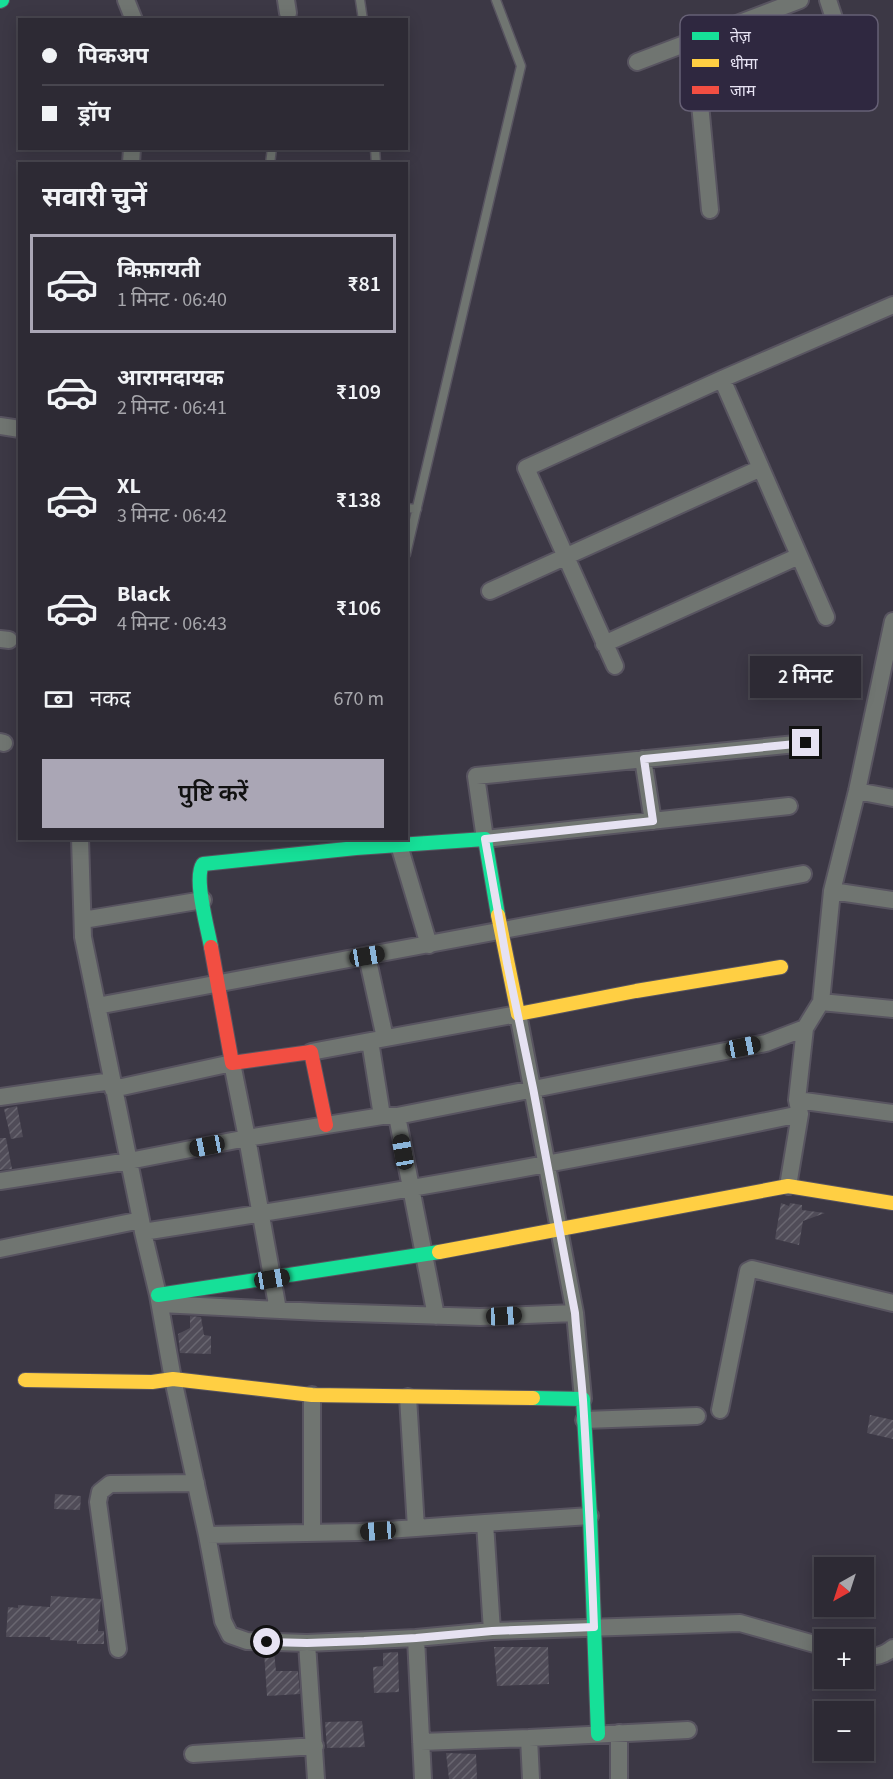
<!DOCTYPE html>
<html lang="hi">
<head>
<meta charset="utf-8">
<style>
  :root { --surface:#2d2a34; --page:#393640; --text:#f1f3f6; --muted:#a7a7ac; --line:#48464f; --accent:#aaa6b5 }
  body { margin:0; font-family:"Source Sans 3","Noto Sans Devanagari",sans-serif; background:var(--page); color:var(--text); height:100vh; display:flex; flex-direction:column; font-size:22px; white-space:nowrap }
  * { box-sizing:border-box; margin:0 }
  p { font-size:20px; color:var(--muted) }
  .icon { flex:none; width:33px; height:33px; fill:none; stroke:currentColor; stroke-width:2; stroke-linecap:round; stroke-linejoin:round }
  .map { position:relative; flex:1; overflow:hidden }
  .drawer { position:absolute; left:18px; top:162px; width:390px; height:678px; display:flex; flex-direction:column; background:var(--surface); border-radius:0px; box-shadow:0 3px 15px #0003,0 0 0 2px var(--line) }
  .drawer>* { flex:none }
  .guide { position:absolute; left:18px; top:18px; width:390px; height:132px; border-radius:0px; box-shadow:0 3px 15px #0003,0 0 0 2px var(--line); display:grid; align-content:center; height:132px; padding:0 24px; background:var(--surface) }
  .needle { width:39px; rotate:219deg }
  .buttons { position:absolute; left:814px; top:1557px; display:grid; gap:12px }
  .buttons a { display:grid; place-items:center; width:60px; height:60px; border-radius:0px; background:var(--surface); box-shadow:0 3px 15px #0003,0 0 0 2px var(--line); font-size:30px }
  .end { position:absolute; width:27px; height:27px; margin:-14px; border:8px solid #e6e2f2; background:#111; box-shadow:0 0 0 3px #111 }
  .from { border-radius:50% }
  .bubble { position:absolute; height:42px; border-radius:0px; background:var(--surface); box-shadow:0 3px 15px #0003,0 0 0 2px var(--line); font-size:20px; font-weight:600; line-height:42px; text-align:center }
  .car { position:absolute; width:18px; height:36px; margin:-18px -9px; border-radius:8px; box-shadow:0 0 4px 2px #0007; background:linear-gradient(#222 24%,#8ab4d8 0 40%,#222 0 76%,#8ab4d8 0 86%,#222 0) }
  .guide b { display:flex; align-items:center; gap:21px; height:57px; font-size:22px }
  .guide b+b { border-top:2px solid var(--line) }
  .guide i { width:15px; height:15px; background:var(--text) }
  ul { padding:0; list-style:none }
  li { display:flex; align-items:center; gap:18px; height:99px; margin:0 12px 9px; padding:0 12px; border:3px solid transparent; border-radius:0px }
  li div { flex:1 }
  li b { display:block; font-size:22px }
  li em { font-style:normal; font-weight:600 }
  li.on { border-color:var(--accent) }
  li>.icon { width:54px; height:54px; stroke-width:1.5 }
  h2 { padding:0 24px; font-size:27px; line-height:72px }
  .pay { display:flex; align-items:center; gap:15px; height:66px; padding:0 24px; font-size:22px }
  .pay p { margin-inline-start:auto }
  .primary-button { display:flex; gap:12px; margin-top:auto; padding:12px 24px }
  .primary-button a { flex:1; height:69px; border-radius:0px; background:var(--accent); color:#111; font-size:24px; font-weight:600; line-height:69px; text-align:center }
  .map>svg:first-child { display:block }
</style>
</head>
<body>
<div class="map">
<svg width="893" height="1779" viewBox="0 0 893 1779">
  <defs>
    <pattern id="building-hatch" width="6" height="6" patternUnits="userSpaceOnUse" patternTransform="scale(1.5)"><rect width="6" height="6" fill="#504c58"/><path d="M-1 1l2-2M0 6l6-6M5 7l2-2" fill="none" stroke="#696670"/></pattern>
  </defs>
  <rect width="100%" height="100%" fill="#3c3845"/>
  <!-- building -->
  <path fill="url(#building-hatch)" d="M17,1106l6,31 -12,2 -7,-30z
    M0,1138h6l6,31 -12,1z
    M781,1203l8,3 1,-3 12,2v5l23,3 -22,8 -4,24 -24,-6z
    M190,1316l11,1 3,18 7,1v18l-31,-1 -2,-19 12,-6z
    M870,1415l23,5v19l-26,-6z
    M55,1494l26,2 -1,14 -26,-1z
    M51,1596l50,3 -3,32h6v13h-27v-3l-27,-1v-3h-44l2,-30 10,1v-3l32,2z
    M494,1647h54l1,37 -52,2z
    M264,1652h10l2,19h22l2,23 -33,2z
    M398,1652l1,40 -25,1 -1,-26 10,-1v-13z
    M362,1721l3,26 -38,1 -2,-26z
    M446,1753l30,1 1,25h-28z"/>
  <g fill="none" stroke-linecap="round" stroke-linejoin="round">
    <!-- lane casing -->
    <g stroke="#585460" stroke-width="11">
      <path id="lane" d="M360,0l3,20
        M375,148l1,16
        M270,164l2,-16
        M406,508l11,1
        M406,554l115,-488 -25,-66"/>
    </g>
    <!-- street casing -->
    <g stroke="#585460" stroke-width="20">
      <path id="street" d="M126,0l8,20
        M286,0l2,13
        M828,0l28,85
        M694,40l16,170
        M637,62l163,-62
        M131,164l1,-16
        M722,379l104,238
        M0,426l20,3
        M490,591l271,-123
        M0,639l9,1
        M604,644l195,-88
        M615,666l-89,-198 196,-89 171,-74
        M0,742l4,1
        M643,759l10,62
        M857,791l36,7
        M789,806l-304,33 -9,-63 330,-33
        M80,838l3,99 58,283 2,12 15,63 15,84 34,156 16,86 7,14 17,6 60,2
        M399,845l30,100
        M832,891l61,9
        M83,920l120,-20
        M367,956l18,82
        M821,1002l72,7
        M97,1006l706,-132
        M370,1041l148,-27 57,299
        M311,1052l59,-11 12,75
        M0,1097l112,-16
        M797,1100l96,13
        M397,1116l369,-73 39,-15
        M0,1181l129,-20 118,-23 -15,-75 -119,26
        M788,1186l12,-72 -3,-14 8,-72 16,-26 11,-111 25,-100 36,-170
        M143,1232c220,-34 439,-72 657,-118
        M0,1249l141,-29
        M160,1304l161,8 159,5 95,-4 8,86
        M278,1310l-31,-172 135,-22h15l39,200
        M312,1395v138
        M720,1410l28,-139 4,-2 141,34
        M584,1420l113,-4
        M416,1528l69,-5
        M207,1535l152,-3 57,-4 -8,-131
        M492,1631l-7,-108 105,-7
        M118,1649l-20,-147 2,-10 10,-8 86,-1
        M864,1656c12,1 19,0 29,-8
        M529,1738l159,-8
        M421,1742l108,-4 2,41
        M193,1754l122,-8
        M316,1779l-9,-136 109,-5
        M423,1779l-7,-141 76,-7 248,-8 85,24
        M619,1779v-46"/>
    </g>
    <!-- fast casing -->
    <g stroke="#585460" stroke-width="16">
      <path id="fast" d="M0,1l2,-1
        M211,947c-3,-18 -18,-69 -8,-83l153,-16 129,-9 13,76
        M158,1295l281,-43
        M533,1398l50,1 7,117 8,218"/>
    </g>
    <!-- slow casing -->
    <g stroke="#585460" stroke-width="16">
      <path id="slow" d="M498,915l20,99 118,-23 145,-24
        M439,1252l349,-66 105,17
        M25,1380l127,2 21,-3 139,16 221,3"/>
    </g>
    <!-- jam casing -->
    <g stroke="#585460" stroke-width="16">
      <path id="jam" d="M211,947l21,116 79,-11 15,73"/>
    </g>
    <!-- lane -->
    <use href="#lane" stroke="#707571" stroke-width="8"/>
    <!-- street -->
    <use href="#street" stroke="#707571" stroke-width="16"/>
    <!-- fast -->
    <use href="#fast" stroke="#16e098" stroke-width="14"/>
    <!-- slow -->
    <use href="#slow" stroke="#ffcf43" stroke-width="14"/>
    <!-- jam -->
    <use href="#jam" stroke="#f24e42" stroke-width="14"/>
  </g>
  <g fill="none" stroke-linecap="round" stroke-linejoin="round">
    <!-- route -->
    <path stroke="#e6e2f2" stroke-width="8" d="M267,1642l40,1 57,-2 52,-3 76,-7 102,-4c-3,-76 -6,-151 -11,-227 -2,-29 -6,-58 -8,-87l-42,-225 -26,-125 -22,-124 168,-18 -9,-62 162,-16"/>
  </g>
  <!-- legend -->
  <rect x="680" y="15" width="198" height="96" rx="9" fill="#2f2840" stroke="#666075" stroke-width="1.5"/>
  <rect x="692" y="32" width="27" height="8" fill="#16e098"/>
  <rect x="692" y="59" width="27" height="8" fill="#ffcf43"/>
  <rect x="692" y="86" width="27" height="8" fill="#f24e42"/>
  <g font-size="16" fill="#e6e2f2">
    <text x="730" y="42">तेज़</text>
    <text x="730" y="69">धीमा</text>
    <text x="730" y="96">जाम</text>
  </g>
</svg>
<div class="buttons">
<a><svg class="needle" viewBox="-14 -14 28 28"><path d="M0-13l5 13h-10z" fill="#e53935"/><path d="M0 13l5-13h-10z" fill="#a7a7ac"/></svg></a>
<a>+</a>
<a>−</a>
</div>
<i class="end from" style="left:267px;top:1642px"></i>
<i class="end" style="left:806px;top:743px"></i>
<div class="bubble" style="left:750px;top:656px;width:111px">2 मिनट</div>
<i class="car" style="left:367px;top:956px;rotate:80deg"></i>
<i class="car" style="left:743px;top:1047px;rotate:79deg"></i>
<i class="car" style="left:207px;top:1146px;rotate:259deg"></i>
<i class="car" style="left:403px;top:1152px;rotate:350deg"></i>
<i class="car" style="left:272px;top:1279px;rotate:81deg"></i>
<i class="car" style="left:504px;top:1316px;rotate:87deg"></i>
<i class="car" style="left:378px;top:1531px;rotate:266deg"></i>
<div class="guide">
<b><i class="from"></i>पिकअप</b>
<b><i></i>ड्रॉप</b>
</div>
<section class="drawer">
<h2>सवारी चुनें</h2>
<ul>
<li class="on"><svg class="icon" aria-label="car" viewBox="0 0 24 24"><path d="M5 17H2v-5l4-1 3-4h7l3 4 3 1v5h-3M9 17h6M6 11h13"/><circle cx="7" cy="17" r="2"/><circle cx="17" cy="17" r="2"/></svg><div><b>किफ़ायती</b><p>1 मिनट · 06:40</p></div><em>₹81</em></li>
<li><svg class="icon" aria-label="car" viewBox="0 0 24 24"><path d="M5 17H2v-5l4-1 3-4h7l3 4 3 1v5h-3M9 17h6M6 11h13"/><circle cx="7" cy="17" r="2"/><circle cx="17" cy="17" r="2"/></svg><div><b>आरामदायक</b><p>2 मिनट · 06:41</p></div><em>₹109</em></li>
<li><svg class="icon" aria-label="car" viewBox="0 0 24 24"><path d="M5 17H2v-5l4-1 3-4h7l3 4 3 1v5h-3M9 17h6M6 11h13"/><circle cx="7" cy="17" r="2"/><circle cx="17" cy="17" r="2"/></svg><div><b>XL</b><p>3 मिनट · 06:42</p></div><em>₹138</em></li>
<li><svg class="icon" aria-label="car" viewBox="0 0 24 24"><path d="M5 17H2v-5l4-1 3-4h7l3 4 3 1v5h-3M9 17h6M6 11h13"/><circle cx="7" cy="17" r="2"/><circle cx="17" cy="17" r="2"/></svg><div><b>Black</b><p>4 मिनट · 06:43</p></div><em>₹106</em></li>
</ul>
<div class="pay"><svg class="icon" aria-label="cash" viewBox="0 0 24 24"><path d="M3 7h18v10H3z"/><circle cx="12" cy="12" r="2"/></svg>नकद<p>670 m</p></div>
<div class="primary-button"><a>पुष्टि करें</a></div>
</section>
</div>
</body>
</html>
